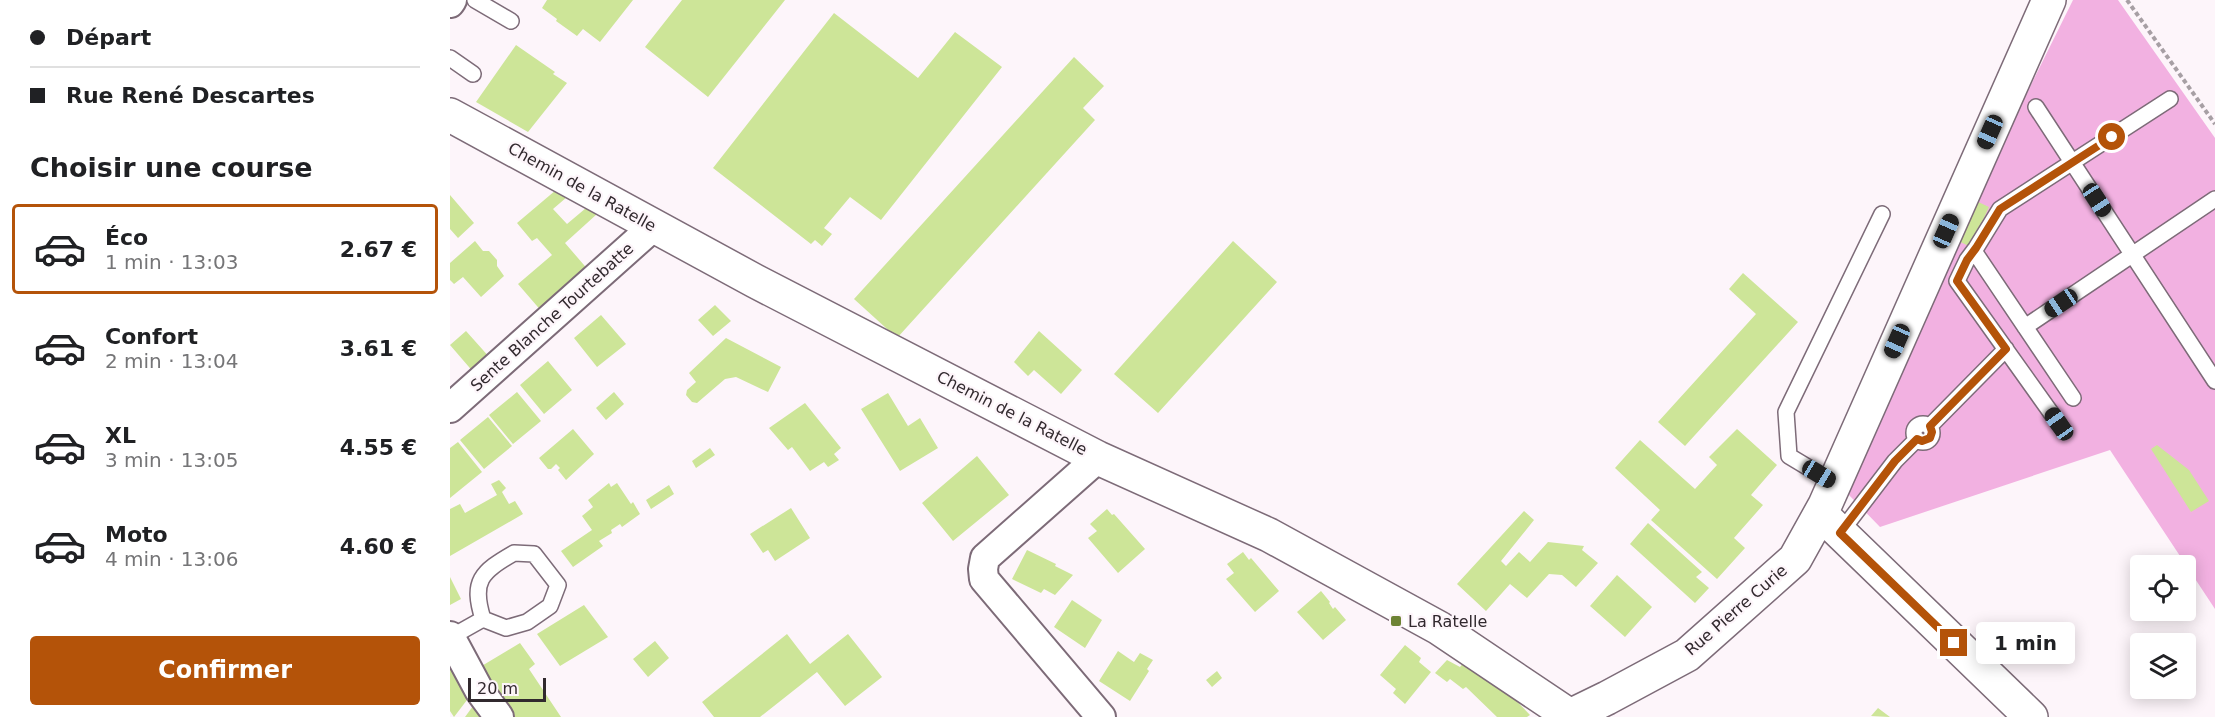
<!DOCTYPE html>
<html lang="fr">
<head>
<meta charset="utf-8">
<style>
  :root { --surface:#fff; --page:#f2f2f2; --text:#202124; --muted:#757577; --line:#e0e0e0; --accent:#b45309 }
  body { margin:0; font-family:"DejaVu Sans",sans-serif; background:var(--page); color:var(--text); height:100vh; display:flex; flex-direction:column; font-size:22px; white-space:nowrap }
  * { box-sizing:border-box; margin:0 }
  p { font-size:20px; color:var(--muted) }
  .icon { flex:none; width:33px; height:33px; fill:none; stroke:currentColor; stroke-width:2; stroke-linecap:round; stroke-linejoin:round }
  .map { position:relative; flex:1; overflow:hidden }
  .drawer { display:flex; flex-direction:column; background:var(--surface); width:450px }
  .drawer>* { flex:none }
  .banner { display:grid; align-content:center; height:132px; padding:0 30px; background:var(--surface) }
  .controls { position:absolute; left:1680px; top:555px; display:grid; gap:12px }
  .controls a { display:grid; place-items:center; width:66px; height:66px; border-radius:6px; background:var(--surface); box-shadow:0 3px 15px #0003; font-size:30px }
  .scale { position:absolute; left:18px; bottom:15px; width:78px; box-sizing:border-box; padding-left:6px; border:3px solid #31292e; border-top:0; font-size:16px; line-height:21px; white-space:nowrap; color:#31292e; -webkit-text-stroke:4px #fdf5fa; paint-order:stroke }
  .end { position:absolute; width:27px; height:27px; margin:-14px; border:8px solid #b45309; background:#fff; box-shadow:0 0 0 3px #fff }
  .from { border-radius:50% }
  .bubble { position:absolute; height:42px; border-radius:6px; background:var(--surface); box-shadow:0 3px 15px #0003; font-size:20px; font-weight:700; line-height:42px; text-align:center }
  .car { position:absolute; width:18px; height:36px; margin:-18px -9px; border-radius:8px; box-shadow:0 0 4px 2px #0007; background:linear-gradient(#222 24%,#8ab4d8 0 40%,#222 0 76%,#8ab4d8 0 86%,#222 0) }
  .banner b { display:flex; align-items:center; gap:21px; height:57px; font-size:22px }
  .banner b+b { border-top:2px solid var(--line) }
  .banner i { width:15px; height:15px; background:var(--text) }
  ul { padding:0; list-style:none }
  li { display:flex; align-items:center; gap:18px; height:90px; margin:0 12px 9px; padding:0 18px; border:3px solid transparent; border-radius:6px }
  li div { flex:1 }
  li b { display:block; font-size:22px }
  li em { font-style:normal; font-weight:700 }
  li.active { border-color:var(--accent) }
  li>.icon { width:54px; height:54px; stroke-width:1.5 }
  h2 { padding:0 30px; font-size:27px; line-height:72px }
  .primary-button { display:flex; gap:12px; margin-top:auto; padding:12px 30px }
  .primary-button a { flex:1; height:69px; border-radius:6px; background:var(--accent); color:#fff; font-size:24px; font-weight:700; line-height:69px; text-align:center }
  main { display:flex; flex:1; min-height:0 }
  .map>svg:first-child { display:block }
</style>
</head>
<body>
<main>
<section class="drawer">
<div class="banner">
<b><i class="from"></i>Départ</b>
<b><i></i>Rue René Descartes</b>
</div>
<h2>Choisir une course</h2>
<ul>
<li class="active"><svg class="icon" aria-label="car" viewBox="0 0 24 24"><path d="M5 17H2v-5l4-1 3-4h7l3 4 3 1v5h-3M9 17h6M6 11h13"/><circle cx="7" cy="17" r="2"/><circle cx="17" cy="17" r="2"/></svg><div><b>Éco</b><p>1 min · 13:03</p></div><em>2.67 €</em></li>
<li><svg class="icon" aria-label="car" viewBox="0 0 24 24"><path d="M5 17H2v-5l4-1 3-4h7l3 4 3 1v5h-3M9 17h6M6 11h13"/><circle cx="7" cy="17" r="2"/><circle cx="17" cy="17" r="2"/></svg><div><b>Confort</b><p>2 min · 13:04</p></div><em>3.61 €</em></li>
<li><svg class="icon" aria-label="car" viewBox="0 0 24 24"><path d="M5 17H2v-5l4-1 3-4h7l3 4 3 1v5h-3M9 17h6M6 11h13"/><circle cx="7" cy="17" r="2"/><circle cx="17" cy="17" r="2"/></svg><div><b>XL</b><p>3 min · 13:05</p></div><em>4.55 €</em></li>
<li><svg class="icon" aria-label="car" viewBox="0 0 24 24"><path d="M5 17H2v-5l4-1 3-4h7l3 4 3 1v5h-3M9 17h6M6 11h13"/><circle cx="7" cy="17" r="2"/><circle cx="17" cy="17" r="2"/></svg><div><b>Moto</b><p>4 min · 13:06</p></div><em>4.60 €</em></li>
</ul>
<div class="primary-button"><a>Confirmer</a></div>
</section>
<div class="map">
<svg width="1765" height="717" viewBox="0 0 1765 717">
  <rect width="100%" height="100%" fill="#fdf5fa"/>
  <!-- green -->
  <path fill="#f2b1e1" d="M1623,0h45l97,138v471l-105,-159 -230,77 -33,-34 127,-293z"/>
  <!-- building -->
  <path fill="#cde598" d="M97,0h86l-33,42 -17,-13 -6,7 -21,-15 1,-2 -15,-11z
    M232,0h103l-77,97 -63,-50z
    M384,13l84,65 37,-46 47,35 -121,153 -31,-23 -26,31 8,6 -10,12 -7,-6 -4,4 -98,-76z
    M66,45l39,27 -2,2 14,9 -39,49 -52,-30z
    M624,57l30,29 -21,22 12,12 -198,218 -43,-39z
    M106,190l11,7 -14,12 14,15 19,-16 11,6 -32,29 25,29 -47,41 -25,-29 34,-29 -15,-17 -5,3 -15,-18z
    M0,195l24,28 -16,15 -8,-9z
    M1524,200l15,7 -18,40 -15,-7z
    M25,241l8,10h6l8,9v6l7,10 -23,21 -18,-20 -9,7 -4,-4v-17z
    M783,241l44,41 -119,131 -44,-39z
    M1293,273l55,49 -113,124 -27,-24 98,-108 -27,-25z
    M265,305l16,16 -18,15 -15,-16z
    M151,315l25,29 -29,23 -23,-29z
    M16,331l25,28 -16,15 -25,-29z
    M589,331l43,39 -21,24 -27,-24 -6,6 -14,-14z
    M276,338l55,29 -13,25 -32,-15 -11,2 -28,24 -5,-1 -6,-7 1,-5 9,-8 -7,-9z
    M98,361l24,29 -28,24 -24,-29z
    M67,392l24,29 -28,23 -24,-29z
    M164,392l10,12 -18,16 -10,-12z
    M438,393l20,33 12,-8 18,30 -38,23 -39,-62z
    M355,403l36,45 -7,6 5,6 -11,7 -4,-5 -14,9 -18,-24 -4,3 -19,-22z
    M38,417l24,29 -28,23 -24,-29z
    M123,429l21,25 -28,26 -8,-10 2,-2 -4,-4 -5,5h-3l-9,-11z
    M1287,429l40,36 -26,30 12,10 -29,33 11,10 -28,31 -66,-59 9,-10 -45,-42 25,-28 55,49 22,-24 -8,-8z
    M8,442l24,30 -32,26v-50z
    M1707,445l32,25 20,31 -18,11 -40,-63z
    M260,448l5,7 -19,13 -4,-7z
    M527,456l32,39 -56,46 -31,-38z
    M49,480l7,8 -4,4 7,12 6,-3 8,13 -73,42v-47l10,-5 5,9 32,-18 -6,-11z
    M159,483l2,4 6,-4 14,21 2,-2 7,12 -18,13 -2,-3 -9,6 1,3 -13,8 4,5 -30,21 -12,-16 31,-21 -10,-14 11,-9 -5,-7z
    M219,485l5,9 -23,15 -5,-9z
    M341,508l19,30 -35,23 -7,-11 -5,3 -13,-19z
    M657,509l5,6 2,-1 31,35 -27,24 -30,-35 9,-7 -7,-7z
    M1074,511l10,9 -33,41 5,5 13,-14 11,10 18,-20 36,4 -2,4 16,13 -22,24 -14,-12 -13,-1 -22,24 -17,-14 -24,27 -29,-27z
    M1198,523l54,49 -6,5 13,11 -14,15 -65,-59z
    M577,550l29,14 -1,2 18,9 -18,20 -11,-6 -3,4 -29,-14z
    M793,552l6,8 2,-2 28,33 -24,21 -29,-33 8,-6 -7,-9z
    M1167,575l35,32 -27,30 -35,-31z
    M0,577l11,22 -11,6z
    M871,591l9,11 -1,1 4,6 2,-2 11,13 -23,20 -26,-28z
    M622,600l30,20 -17,28 -31,-21z
    M134,605l24,32 -48,29 -23,-32z
    M337,634l23,30 38,-30 34,43 -37,29 -28,-34 -57,45h-46l-12,-15z
    M205,641l14,17 -21,19 -15,-18z
    M70,643l15,21 -6,5 32,48h-46l-35,-50z
    M955,645l16,13 -2,4 12,10 -26,32 -12,-11 3,-4 -16,-14z
    M668,651l16,11 6,-9 13,7 -6,9 2,2 -19,30 -31,-20z
    M997,660l13,7 4,-5 37,23 29,30 -3,2h-30l-31,-30 -3,2 -13,-10 -3,3 -12,-9z
    M0,661l18,32 -1,7 -13,17 -4,-6z
    M767,671l5,7 -10,9 -6,-7z
    M23,706l8,11h-16z
    M1428,708l12,9 -19,-1z"/>
  <g fill="none" stroke-linecap="round" stroke-linejoin="round">
    <!-- service casing -->
    <g stroke="#7d6b78" stroke-width="18">
      <path id="service" d="M25,0l36,21
        M0,58l23,16
        M1586,107l179,274
        M1524,251l99,147
        M1575,327l190,-128
        M1609,424l-102,-143 10,-21 9,-12 24,-39 170,-110
        M1464 433a9 9 0 1 1 18 0a9 9 0 1 1-18 0Z
        M1480,426l76,-77
        M1384,483l-45,-27 -3,-44 96,-198
        M1390,533l55,-72 22,-22
        M64,553l20,1 24,31 -8,21 -23,16 -21,6 -23,-9c-12,-38 -2,-47 31,-66z
        M1,637l32,-18"/>
    </g>
    <!-- minor casing -->
    <g stroke="#7d6b78" stroke-width="32">
      <path id="minor" d="M0,3l2,-3
        M0,408l204,-182
        M648,458l-113,100 -2,11 1,10 117,138
        M0,636l29,54 20,27"/>
    </g>
    <!-- tertiary casing -->
    <g stroke="#7d6b78" stroke-width="36">
      <path id="tertiary" d="M0,115l305,166 343,177 171,77 170,93 131,88
        M1371,514l210,203
        M1118,717l39,-19 80,-43 108,-96 30,-54 224,-505"/>
    </g>
    <!-- path -->
    <path stroke="#a79fa4" stroke-width="4" stroke-dasharray="4.5 3" stroke-linecap="butt" d="M1677,0l88,124"/>
    <!-- service -->
    <use href="#service" stroke="#fff" stroke-width="15"/>
    <!-- minor -->
    <use href="#minor" stroke="#fff" stroke-width="28"/>
    <!-- tertiary -->
    <use href="#tertiary" stroke="#fff" stroke-width="33"/>
  </g>
  <g fill="none" stroke-linecap="round" stroke-linejoin="round">
    <!-- route -->
    <path stroke="#b45309" stroke-width="8" d="M1504,643l-114,-110 55,-72 22,-22 5,2 8,-3 2,-6 -2,-6 76,-77 -49,-68 10,-21 9,-12 24,-39 112,-72"/>
  </g>
  <!-- markers -->
  <rect fill="#6d8334" stroke="#fdf5fa" stroke-width="2" x="940" y="615" width="12" height="12" rx="3"/>
  <g text-anchor="middle" dominant-baseline="central" stroke-width="4.5" stroke-linejoin="round" paint-order="stroke">
    <!-- street labels -->
    <g font-size="16" fill="#31292e" stroke="#fdf5fa">
      <text transform="translate(132 187) rotate(29)">Chemin de la Ratelle</text>
      <text transform="translate(102 317) rotate(-42)">Sente Blanche Tourtebatte</text>
      <text transform="translate(562 413) rotate(27)">Chemin de la Ratelle</text>
      <text transform="translate(1286 610) rotate(-41)">Rue Pierre Curie</text>
    </g>
    <!-- poi labels -->
    <g font-size="16" fill="#31292e" stroke="#fdf5fa" text-anchor="start">
      <text x="958" y="621">La Ratelle</text>
    </g>
  </g>
</svg>
<div class="controls">
<a><svg class="icon" aria-label="locate" viewBox="0 0 24 24"><circle cx="12" cy="12" r="6"/><path d="M12 2v4M12 18v4M2 12h4M18 12h4"/></svg></a>
<a><svg class="icon" aria-label="layers" viewBox="0 0 24 24"><path d="M12 4l9 5-9 5-9-5zM3 14l9 5 9-5"/></svg></a>
</div>
<div class="scale">20 m</div>
<i class="end from" style="left:1662px;top:137px"></i>
<i class="end" style="left:1504px;top:643px"></i>
<div class="bubble" style="left:1526px;top:622px;width:99px">1 min</div>
<i class="car" style="left:1540px;top:132px;rotate:204deg"></i>
<i class="car" style="left:1647px;top:200px;rotate:147deg"></i>
<i class="car" style="left:1496px;top:231px;rotate:24deg"></i>
<i class="car" style="left:1611px;top:303px;rotate:236deg"></i>
<i class="car" style="left:1447px;top:341px;rotate:204deg"></i>
<i class="car" style="left:1609px;top:424px;rotate:325deg"></i>
<i class="car" style="left:1369px;top:474px;rotate:121deg"></i>
</div>
</main>
</body>
</html>
